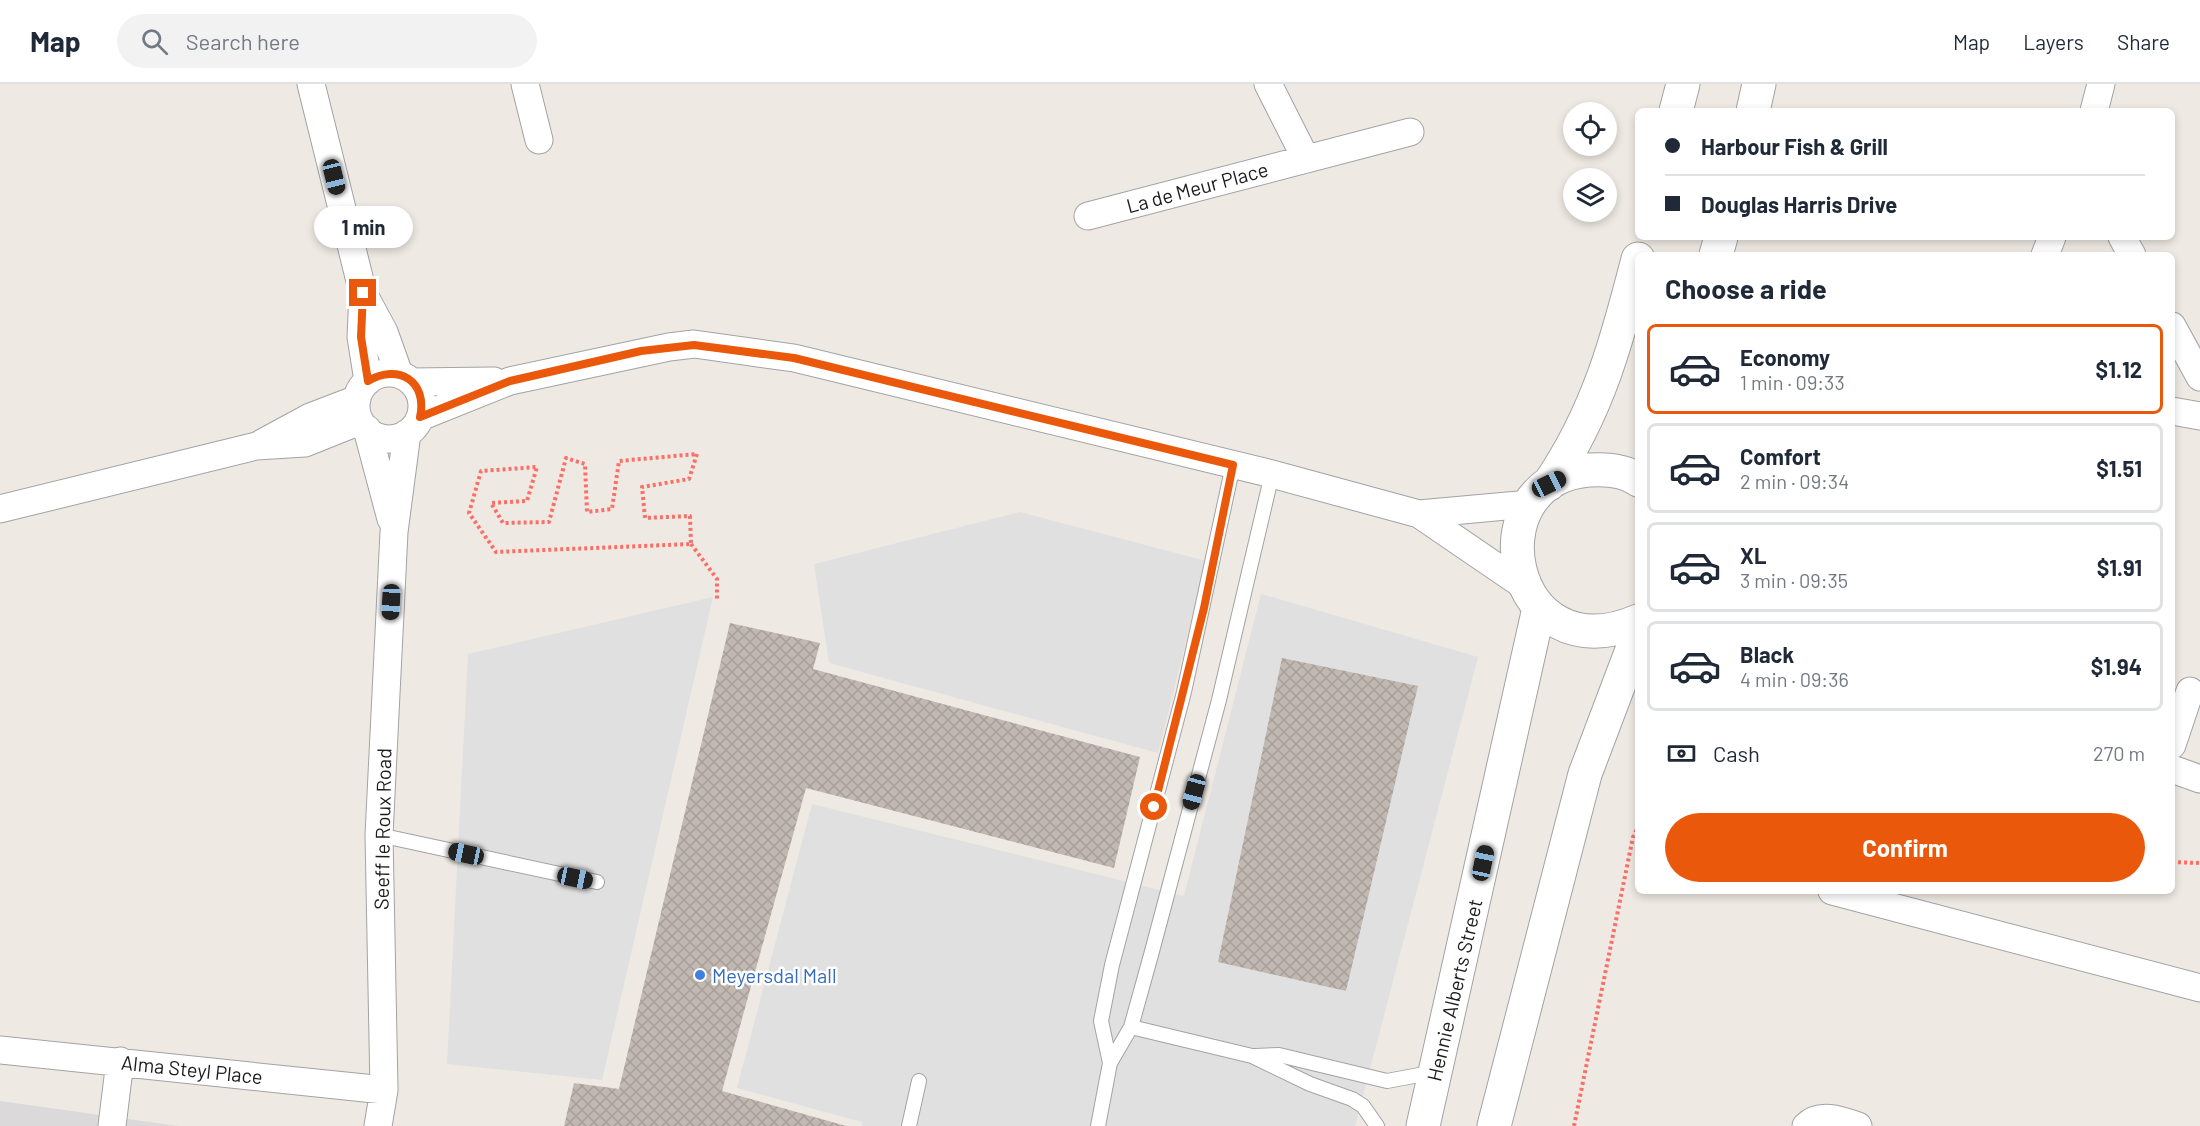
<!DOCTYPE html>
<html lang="en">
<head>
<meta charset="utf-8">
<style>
  :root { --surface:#fff; --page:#f2f2f3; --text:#1f2937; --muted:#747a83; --line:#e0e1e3; --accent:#ea580c }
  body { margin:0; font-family:Barlow,sans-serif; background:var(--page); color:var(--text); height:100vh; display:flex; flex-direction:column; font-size:22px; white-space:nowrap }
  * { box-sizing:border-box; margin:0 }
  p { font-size:20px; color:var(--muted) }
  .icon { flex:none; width:33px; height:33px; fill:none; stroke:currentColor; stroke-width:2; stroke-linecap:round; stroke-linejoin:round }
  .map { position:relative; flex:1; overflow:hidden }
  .panel { position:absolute; left:1635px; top:168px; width:540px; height:642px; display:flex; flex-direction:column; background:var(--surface); border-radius:9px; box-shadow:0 3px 9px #0003 }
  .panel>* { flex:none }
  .hud { position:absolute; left:1635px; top:24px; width:540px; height:132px; border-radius:9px; box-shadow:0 3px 9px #0003; display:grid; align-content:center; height:132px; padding:0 30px; background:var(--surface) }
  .fabs { position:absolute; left:1563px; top:18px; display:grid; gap:12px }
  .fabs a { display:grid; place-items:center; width:54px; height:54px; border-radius:50%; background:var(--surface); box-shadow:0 3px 9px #0003; font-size:30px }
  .end { position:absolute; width:27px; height:27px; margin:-14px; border:8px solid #ea580c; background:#fff; box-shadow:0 0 0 3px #fff }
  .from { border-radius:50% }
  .bubble { position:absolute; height:42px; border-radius:21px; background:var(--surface); box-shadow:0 3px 9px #0003; font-size:20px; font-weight:700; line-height:42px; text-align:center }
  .car { position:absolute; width:18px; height:36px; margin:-18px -9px; border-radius:8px; box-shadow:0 0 4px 2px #0007; background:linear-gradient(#222 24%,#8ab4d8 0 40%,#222 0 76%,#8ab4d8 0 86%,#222 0) }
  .hud b { display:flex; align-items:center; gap:21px; height:57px; font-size:22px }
  .hud b+b { border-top:2px solid var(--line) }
  .hud i { width:15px; height:15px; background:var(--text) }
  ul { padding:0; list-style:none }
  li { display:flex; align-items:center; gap:18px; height:90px; margin:0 12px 9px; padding:0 18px; border:3px solid var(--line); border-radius:9px }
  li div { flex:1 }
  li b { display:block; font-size:22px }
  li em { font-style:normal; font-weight:700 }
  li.current { border-color:var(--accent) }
  li>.icon { width:54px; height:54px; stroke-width:1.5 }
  h2 { padding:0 30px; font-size:27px; line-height:72px }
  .pay { display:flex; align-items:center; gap:15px; height:66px; padding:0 30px; font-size:22px }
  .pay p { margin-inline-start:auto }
  .action { display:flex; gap:12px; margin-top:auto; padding:12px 30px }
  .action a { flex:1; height:69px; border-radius:36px; background:var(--accent); color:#fff; font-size:24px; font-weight:700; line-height:69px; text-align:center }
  header { display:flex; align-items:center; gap:36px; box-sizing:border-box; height:84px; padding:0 30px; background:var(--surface); border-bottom:2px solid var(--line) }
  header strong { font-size:28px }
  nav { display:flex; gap:33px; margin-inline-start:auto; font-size:21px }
  .search { width:420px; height:54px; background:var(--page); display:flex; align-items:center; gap:15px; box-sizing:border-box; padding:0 21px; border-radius:33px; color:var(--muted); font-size:22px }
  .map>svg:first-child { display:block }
</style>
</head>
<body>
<header>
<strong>Map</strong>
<div class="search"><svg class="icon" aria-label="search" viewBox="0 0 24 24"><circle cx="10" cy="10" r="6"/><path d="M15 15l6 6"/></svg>Search here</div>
<nav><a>Map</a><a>Layers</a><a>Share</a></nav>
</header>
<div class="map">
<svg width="2200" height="1042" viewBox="0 0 2200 1042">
  <defs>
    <pattern id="building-cross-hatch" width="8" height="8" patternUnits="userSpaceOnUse" patternTransform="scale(1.5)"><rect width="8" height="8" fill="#c2b8b2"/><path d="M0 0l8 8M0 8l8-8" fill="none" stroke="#a69e98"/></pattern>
  </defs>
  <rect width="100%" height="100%" fill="#eee9e2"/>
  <!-- residential -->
  <path fill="#dbd9d9" d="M0,1017l178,25h-178z"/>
  <!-- parking -->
  <path fill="#e0e0e0" d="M1020,428l186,49 -48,192 -329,-90 -15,-99z
    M1261,510l217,63 -123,469h-493v-4l-125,-34 75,-284 372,92z
    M713,513l-111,483 -155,-16 21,-410z"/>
  <!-- building -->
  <path fill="url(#building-cross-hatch)" d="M730,539l90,20 -7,26 327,88 -26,111 -308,-80 -84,303 124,35h-282l10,-43 45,6z
    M1282,574l136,28 -72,305 -128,-29z"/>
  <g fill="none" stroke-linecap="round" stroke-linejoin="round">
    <!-- service casing -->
    <g stroke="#a3a3a3" stroke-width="16">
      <path id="service" d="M379,751l218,47
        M1131,943l121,29 58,28 42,15 11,7 14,20
        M1255,972l24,-1 108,26 48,-9
        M1110,979l-9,-42 11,-56 72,-273 49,-227
        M909,1042l10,-45
        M1098,1042l12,-63 21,-36 20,-72 68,-255 53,-226"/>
    </g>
    <!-- minor casing -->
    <g stroke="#a3a3a3" stroke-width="29">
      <path id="minor" d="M311,0l52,209 -2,44 7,44
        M525,0l14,56
        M1268,0l38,75
        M2094,27l7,-27
        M1088,132l322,-84
        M2122,153l10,18
        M2045,171l7,-18
        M363,209l21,39 15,42
        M2172,242l28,51
        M356 322a33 33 0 1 1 66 0a33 33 0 1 1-66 0Z
        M412,298l82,-1
        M2172,327l28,5
        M420,333l90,-36 159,-34 25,-3 100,14 478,116 147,40 104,71
        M367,345l24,90
        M262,359l48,-26 47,-18
        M0,425l256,-63 49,-3 55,-22
        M1419,430l110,-10
        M2172,661l18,-54
        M2172,685l28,10
        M1832,807l368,97
        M0,966l384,40
        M112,1042l8,-65
        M378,1042l6,-36 -5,-255 15,-303 13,-99
        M1806,1042c14,-14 35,-6 52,0"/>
    </g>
    <!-- tertiary casing -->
    <g stroke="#a3a3a3" stroke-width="35">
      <path id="tertiary" d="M1676,27l7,-27
        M1753,27l6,-27
        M1716,171l5,-18
        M1638,396c-13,-10 -33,-11 -49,-10 -119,10 -81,207 49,151
        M1549,400c49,-72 68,-143 89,-225
        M1423,1042l116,-518
        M1494,1042l91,-352 53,-140"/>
    </g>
    <!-- path -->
    <path stroke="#f97068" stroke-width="4" stroke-dasharray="3 3" stroke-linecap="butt" d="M697,370l-8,25 -47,8 3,31 45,-2 1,28 -195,8 -27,-39 12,-42 56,-4 -10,34 -36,2 12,20 46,-1 17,-64 19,6 2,48 25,-3 7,-48z
      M691,460l26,35v21
      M2172,778l28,1
      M1574,1042l59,-289 5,-10"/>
    <!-- service -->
    <use href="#service" stroke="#fff" stroke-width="14"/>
    <!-- minor -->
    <use href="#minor" stroke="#fff" stroke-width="27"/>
    <!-- tertiary -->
    <use href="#tertiary" stroke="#fff" stroke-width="33"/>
  </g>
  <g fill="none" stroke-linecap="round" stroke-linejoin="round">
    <!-- route -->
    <path stroke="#ea580c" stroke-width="8" d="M363,209l-2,44 7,44c30,-18 60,0 52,36l90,-36 131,-30 53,-6 100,13 439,107 -29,143 -50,199"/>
  </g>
  <!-- markers -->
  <circle fill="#3f7fe0" stroke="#fff" stroke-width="2" cx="700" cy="891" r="6"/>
  <g text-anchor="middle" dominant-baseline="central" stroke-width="5" stroke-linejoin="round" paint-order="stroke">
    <!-- street labels -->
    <g font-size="20" fill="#1c1c1c" stroke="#fff">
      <text transform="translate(1197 103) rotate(-15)">La de Meur Place</text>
      <text transform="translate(382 745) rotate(-89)">Seeff le Roux Road</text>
      <text transform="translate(1454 906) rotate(-77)">Hennie Alberts Street</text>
      <text transform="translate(192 985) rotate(6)">Alma Steyl Place</text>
    </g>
    <!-- shop labels -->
    <g font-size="20" fill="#366cbe" stroke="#fff" text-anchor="start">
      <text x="712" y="891">Meyersdal Mall</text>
    </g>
  </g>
</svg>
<div class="fabs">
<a><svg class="icon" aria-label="locate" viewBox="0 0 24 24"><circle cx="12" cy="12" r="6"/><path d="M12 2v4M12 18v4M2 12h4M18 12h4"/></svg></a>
<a><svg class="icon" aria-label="layers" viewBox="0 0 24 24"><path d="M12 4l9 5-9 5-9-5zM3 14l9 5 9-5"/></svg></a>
</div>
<i class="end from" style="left:1154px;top:723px"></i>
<i class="end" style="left:363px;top:209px"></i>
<div class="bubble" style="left:314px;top:122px;width:99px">1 min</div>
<i class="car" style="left:334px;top:93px;rotate:166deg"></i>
<i class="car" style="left:1549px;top:400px;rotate:64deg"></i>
<i class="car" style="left:391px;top:518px;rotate:183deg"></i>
<i class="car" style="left:1194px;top:708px;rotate:195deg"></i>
<i class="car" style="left:466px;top:770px;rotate:282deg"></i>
<i class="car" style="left:1483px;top:779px;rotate:12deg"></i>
<i class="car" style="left:575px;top:794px;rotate:102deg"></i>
<div class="hud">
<b><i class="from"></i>Harbour Fish &amp; Grill</b>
<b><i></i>Douglas Harris Drive</b>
</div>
<section class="panel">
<h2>Choose a ride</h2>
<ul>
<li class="current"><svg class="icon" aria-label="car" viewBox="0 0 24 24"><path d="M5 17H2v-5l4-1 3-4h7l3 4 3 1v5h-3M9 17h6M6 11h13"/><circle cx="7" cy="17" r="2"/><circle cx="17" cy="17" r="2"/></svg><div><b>Economy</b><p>1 min · 09:33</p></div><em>$1.12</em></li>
<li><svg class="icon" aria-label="car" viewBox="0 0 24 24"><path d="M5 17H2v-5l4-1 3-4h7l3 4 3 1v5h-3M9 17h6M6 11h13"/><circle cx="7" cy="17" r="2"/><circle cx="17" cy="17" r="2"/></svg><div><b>Comfort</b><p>2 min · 09:34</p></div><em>$1.51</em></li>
<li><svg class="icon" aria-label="car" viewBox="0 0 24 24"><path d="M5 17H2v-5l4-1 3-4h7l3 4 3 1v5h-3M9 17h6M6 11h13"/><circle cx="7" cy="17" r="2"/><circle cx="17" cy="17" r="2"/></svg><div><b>XL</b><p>3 min · 09:35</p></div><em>$1.91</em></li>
<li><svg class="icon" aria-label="car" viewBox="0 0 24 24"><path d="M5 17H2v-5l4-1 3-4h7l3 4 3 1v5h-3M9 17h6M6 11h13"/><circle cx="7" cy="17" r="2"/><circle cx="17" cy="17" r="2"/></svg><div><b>Black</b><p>4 min · 09:36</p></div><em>$1.94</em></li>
</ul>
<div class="pay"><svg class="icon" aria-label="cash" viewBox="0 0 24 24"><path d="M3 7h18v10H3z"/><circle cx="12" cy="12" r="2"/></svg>Cash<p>270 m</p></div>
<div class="action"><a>Confirm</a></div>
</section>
</div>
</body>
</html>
